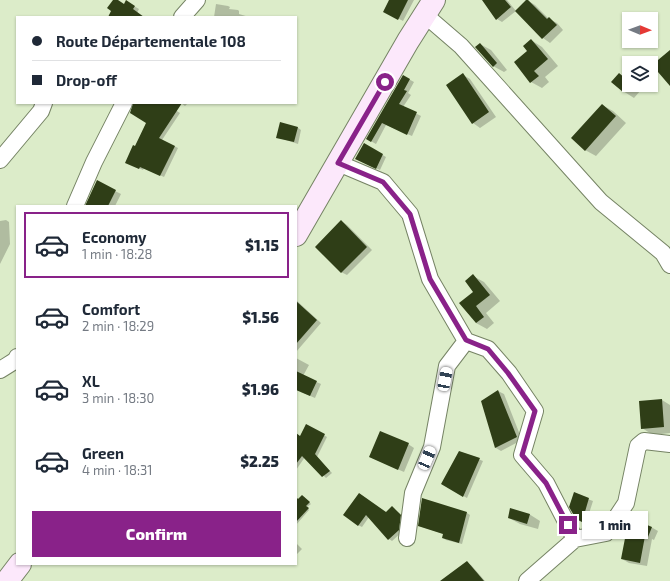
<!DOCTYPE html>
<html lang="en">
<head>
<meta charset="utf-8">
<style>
  :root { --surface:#fff; --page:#f2f2f3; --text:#1f2937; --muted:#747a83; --line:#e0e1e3; --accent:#892289 }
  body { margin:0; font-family:"Exo 2",sans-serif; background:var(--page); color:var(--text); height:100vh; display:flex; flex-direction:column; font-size:15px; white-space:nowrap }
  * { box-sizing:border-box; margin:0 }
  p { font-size:13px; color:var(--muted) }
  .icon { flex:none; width:22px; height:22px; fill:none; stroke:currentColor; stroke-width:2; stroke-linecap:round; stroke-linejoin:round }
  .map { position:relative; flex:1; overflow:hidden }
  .details { position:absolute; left:16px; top:205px; width:281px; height:360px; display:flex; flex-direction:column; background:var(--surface); border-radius:0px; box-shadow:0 1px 3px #0004 }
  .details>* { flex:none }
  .hud { position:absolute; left:16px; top:16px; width:281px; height:88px; border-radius:0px; box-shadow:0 1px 3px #0004; display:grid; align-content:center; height:88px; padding:0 16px; background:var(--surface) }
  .needle { width:26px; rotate:91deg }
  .controls { position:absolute; left:622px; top:12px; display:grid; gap:8px }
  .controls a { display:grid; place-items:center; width:36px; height:36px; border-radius:0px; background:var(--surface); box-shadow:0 1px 3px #0004; font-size:20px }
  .end { position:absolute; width:18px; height:18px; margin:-9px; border:5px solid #892289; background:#fff; box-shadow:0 0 0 2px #fff }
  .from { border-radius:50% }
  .bubble { position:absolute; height:28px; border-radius:0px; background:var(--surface); box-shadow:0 1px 3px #0004; font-size:13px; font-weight:800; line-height:28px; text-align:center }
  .car { position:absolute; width:12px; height:24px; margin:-12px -6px; border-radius:5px; box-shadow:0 0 3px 1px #0007; background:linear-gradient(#fff 24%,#345 0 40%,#fff 0 76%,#345 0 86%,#fff 0) }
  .hud b { display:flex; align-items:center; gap:14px; height:38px; font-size:15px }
  .hud b+b { border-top:1px solid var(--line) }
  .hud i { width:10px; height:10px; background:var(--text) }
  ul { padding:7px 0 0; list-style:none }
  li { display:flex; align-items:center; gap:12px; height:66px; margin:0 8px 6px; padding:0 8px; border:2px solid transparent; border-radius:0px }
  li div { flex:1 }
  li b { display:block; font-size:15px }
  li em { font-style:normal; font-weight:800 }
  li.on { border-color:var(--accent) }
  li>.icon { width:36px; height:36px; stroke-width:1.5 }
  .button { display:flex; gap:8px; margin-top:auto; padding:8px 16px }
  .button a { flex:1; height:46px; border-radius:0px; background:var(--accent); color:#fff; font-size:16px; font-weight:800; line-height:46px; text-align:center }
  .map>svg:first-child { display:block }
</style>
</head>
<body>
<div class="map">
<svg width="670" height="581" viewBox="0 0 670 581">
  <rect width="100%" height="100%" fill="#dcecc9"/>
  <!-- shadow -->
  <path fill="#0003" d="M114,0h2l8,5 3,-3 12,7 -2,4 6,4h-34l4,-7z
    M390,0h24l-11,21 -19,-10z
    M484,0h23l9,11 -14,11 -5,-3z
    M527,0l8,5 14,14 8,4 6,7 -13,13 -7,-5 -27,-27z
    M216,4l12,2 2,1 -1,2 9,1 1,1v3l10,3h-35z
    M531,40l11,7 16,19 -13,11 4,5 -7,6 -11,-6z
    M480,44l11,6 16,20 -3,2 -11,-6z
    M620,74l9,6v5h6l6,5 -7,8 -11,-7z
    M463,75l7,4 26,38 -16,11 -7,-5z
    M403,76l11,6 -6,11 3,2 -8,12 18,9 -9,20 -26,-11 -10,19 -9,-5z
    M134,103h30l16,10 -18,27 16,8 -14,29 -20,-9 -1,2 -13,-6 5,-17 12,-25z
    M181,103h7l-3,3z
    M602,105l11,6 13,12 -30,33 -11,-6z
    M297,127l4,3 -3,14 -21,-7z
    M364,144l22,13 -6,13 -21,-10z
    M97,182l24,12 -6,12h-29z
    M6,220l3,2 1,22 -10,20v-43z
    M341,221l6,4 25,25 -25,25 -6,-3z
    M473,276l11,6 16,19 -14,12 8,10 -7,6 -11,-6z
    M296,300l25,23 -25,29z
    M296,358l13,7 -6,11 18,8 -6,14 -14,-6 -5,-10z
    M498,391l6,3 18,46 -21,11 -5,-3 -14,-47z
    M662,400l8,5v28l-17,2 -11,-7z
    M307,425l20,12 -10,20 15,16 -6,5 -21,-21 -9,13v-36l4,3z
    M408,444l6,4 -10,24 -34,-15z
    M460,452l23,9 -16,37 -25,-14z
    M360,494l26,19 6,-6 12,10 -2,15 -10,9 -3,-2 -20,-22 -7,10 -4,-2z
    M574,494l19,7 -7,22 -6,-2z
    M304,497l7,7 -4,3 2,3 -13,15v-22z
    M467,513l3,2 -8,29 -16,-4 -3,-2 1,-4 -25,-8z
    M529,514l11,7 -2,8 -18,-5 -11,-6z
    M651,527l7,4 -4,9 -2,-1 -5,27 -18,-3 -7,-4z
    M296,543l6,6 -6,6z
    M467,563l4,2 14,16h-38z"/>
  <!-- building -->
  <path fill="#2f3e17" d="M113,0h5l6,4 2,-4 9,6 -2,3 11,8h-36l3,-6 -4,-3z
    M389,0h19l-10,20 -15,-8z
    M482,0h23l6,7 -15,13z
    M526,0h2l19,19 2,-2 8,8 -15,14 -27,-28z
    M531,39l17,20 -14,12 5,5 -9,7 -16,-21 13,-11 -4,-5z
    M480,43l17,20 -4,4 -18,-20z
    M670,50v36l-18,-21z
    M463,73l26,39 -17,12 -26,-39z
    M619,73l10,9v3l-6,7 -12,-10z
    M403,75l7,4 -6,11 3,1 -8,13 18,8 -10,23 -25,-12 -11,19 -5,-3z
    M133,103h49l-23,35 16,8 -15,30 -20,-9 -1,2 -14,-6 8,-18 2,1 11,-23 -16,-10z
    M602,104l14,12 -31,35 -14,-13z
    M280,122l18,5 -4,15 -18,-4z
    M364,143l19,11 -7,15 -21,-10z
    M97,180l19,10 -8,16h-23z
    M341,220l26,27 -26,26 -26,-26z
    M473,274l17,21 -14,11 8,11 -8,6 -17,-20 14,-11 -8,-11z
    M296,301l21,19 -21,24z
    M296,371l21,10 -7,15 -14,-6z
    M498,390l19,47 -22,11 -14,-47z
    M662,399l2,28 -23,2 -2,-28z
    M306,424l19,10 -10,20 15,17 -8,6 -20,-21 -6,8v-31l4,3z
    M380,431l29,12 -11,27 -29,-13z
    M459,451l21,7 -17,39 -22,-13z
    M574,492l15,6 -7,24 -6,-3 -7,-12z
    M359,493l27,19 6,-6 9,9 -2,15 -11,10 -22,-25 -8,11 -15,-11z
    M302,495l8,7 -4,4 3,2 -13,14v-25l2,2z
    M422,498l45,14 -8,31 -17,-5 1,-4 -25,-8z
    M510,508l20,6 -3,10 -19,-6z
    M628,517l24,10 -4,10 -3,-1 -5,27 -19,-4 6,-31 -3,-1z
    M467,561l17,20h-44z"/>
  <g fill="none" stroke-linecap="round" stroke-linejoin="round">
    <!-- minor casing -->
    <g stroke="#758364" stroke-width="18">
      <path id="minor" d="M425,15l36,31 140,156 62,51 7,12
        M182,17l15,-17
        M0,160l41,-49 3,-8
        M338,163l45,19 27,32 20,65 36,62 22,8 21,24 26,38 -13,44 24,28 29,56 31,-6 20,-30 12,-57 6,-5 26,3
        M75,206l19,-44 30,-59
        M0,370l16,-10 1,-3
        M407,538l6,-45 19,-46 15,-81 19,-25
        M527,581l48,-42"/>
    </g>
    <!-- secondary casing -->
    <g stroke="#758364" stroke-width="24">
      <path id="secondary" d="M296,235l112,-194 26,-41
        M7,581l13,-17"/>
    </g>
    <!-- minor -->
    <use href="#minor" stroke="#fff" stroke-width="16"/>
    <!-- secondary -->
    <use href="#secondary" stroke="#fce8fb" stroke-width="22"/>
  </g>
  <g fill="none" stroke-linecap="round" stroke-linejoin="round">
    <!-- route -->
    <path stroke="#892289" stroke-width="5" d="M385,82l-47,81 45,19 27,32 20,65 36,61 22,9 20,24 27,38 -13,44 24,28 22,42"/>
  </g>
</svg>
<div class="controls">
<a><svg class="needle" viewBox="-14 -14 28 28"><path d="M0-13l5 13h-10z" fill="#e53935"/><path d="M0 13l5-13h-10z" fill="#747a83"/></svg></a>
<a><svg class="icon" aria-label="layers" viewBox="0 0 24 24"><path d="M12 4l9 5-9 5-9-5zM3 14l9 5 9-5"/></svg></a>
</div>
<i class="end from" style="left:385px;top:82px"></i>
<i class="end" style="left:568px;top:525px"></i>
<div class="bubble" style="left:582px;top:511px;width:66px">1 min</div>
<i class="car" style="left:445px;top:379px;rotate:11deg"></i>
<i class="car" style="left:427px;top:458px;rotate:23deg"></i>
<div class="hud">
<b><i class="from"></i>Route Départementale 108</b>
<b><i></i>Drop-off</b>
</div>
<section class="details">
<ul>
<li class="on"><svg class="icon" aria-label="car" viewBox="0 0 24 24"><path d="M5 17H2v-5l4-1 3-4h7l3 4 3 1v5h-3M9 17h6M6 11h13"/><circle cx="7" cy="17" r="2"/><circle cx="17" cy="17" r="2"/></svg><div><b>Economy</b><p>1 min · 18:28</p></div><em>$1.15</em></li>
<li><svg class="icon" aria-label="car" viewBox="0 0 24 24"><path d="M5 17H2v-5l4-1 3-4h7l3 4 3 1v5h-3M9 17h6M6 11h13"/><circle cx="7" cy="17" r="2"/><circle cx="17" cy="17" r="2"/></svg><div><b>Comfort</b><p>2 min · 18:29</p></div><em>$1.56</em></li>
<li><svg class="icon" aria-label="car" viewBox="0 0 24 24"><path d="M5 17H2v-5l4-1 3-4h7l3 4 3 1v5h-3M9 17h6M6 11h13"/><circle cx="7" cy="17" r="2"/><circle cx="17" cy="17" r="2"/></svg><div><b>XL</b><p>3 min · 18:30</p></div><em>$1.96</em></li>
<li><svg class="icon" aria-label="car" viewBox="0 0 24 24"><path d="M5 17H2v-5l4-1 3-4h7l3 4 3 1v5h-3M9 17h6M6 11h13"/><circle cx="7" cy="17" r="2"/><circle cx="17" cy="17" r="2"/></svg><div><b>Green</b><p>4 min · 18:31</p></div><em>$2.25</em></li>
</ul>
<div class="button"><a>Confirm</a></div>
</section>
</div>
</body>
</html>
